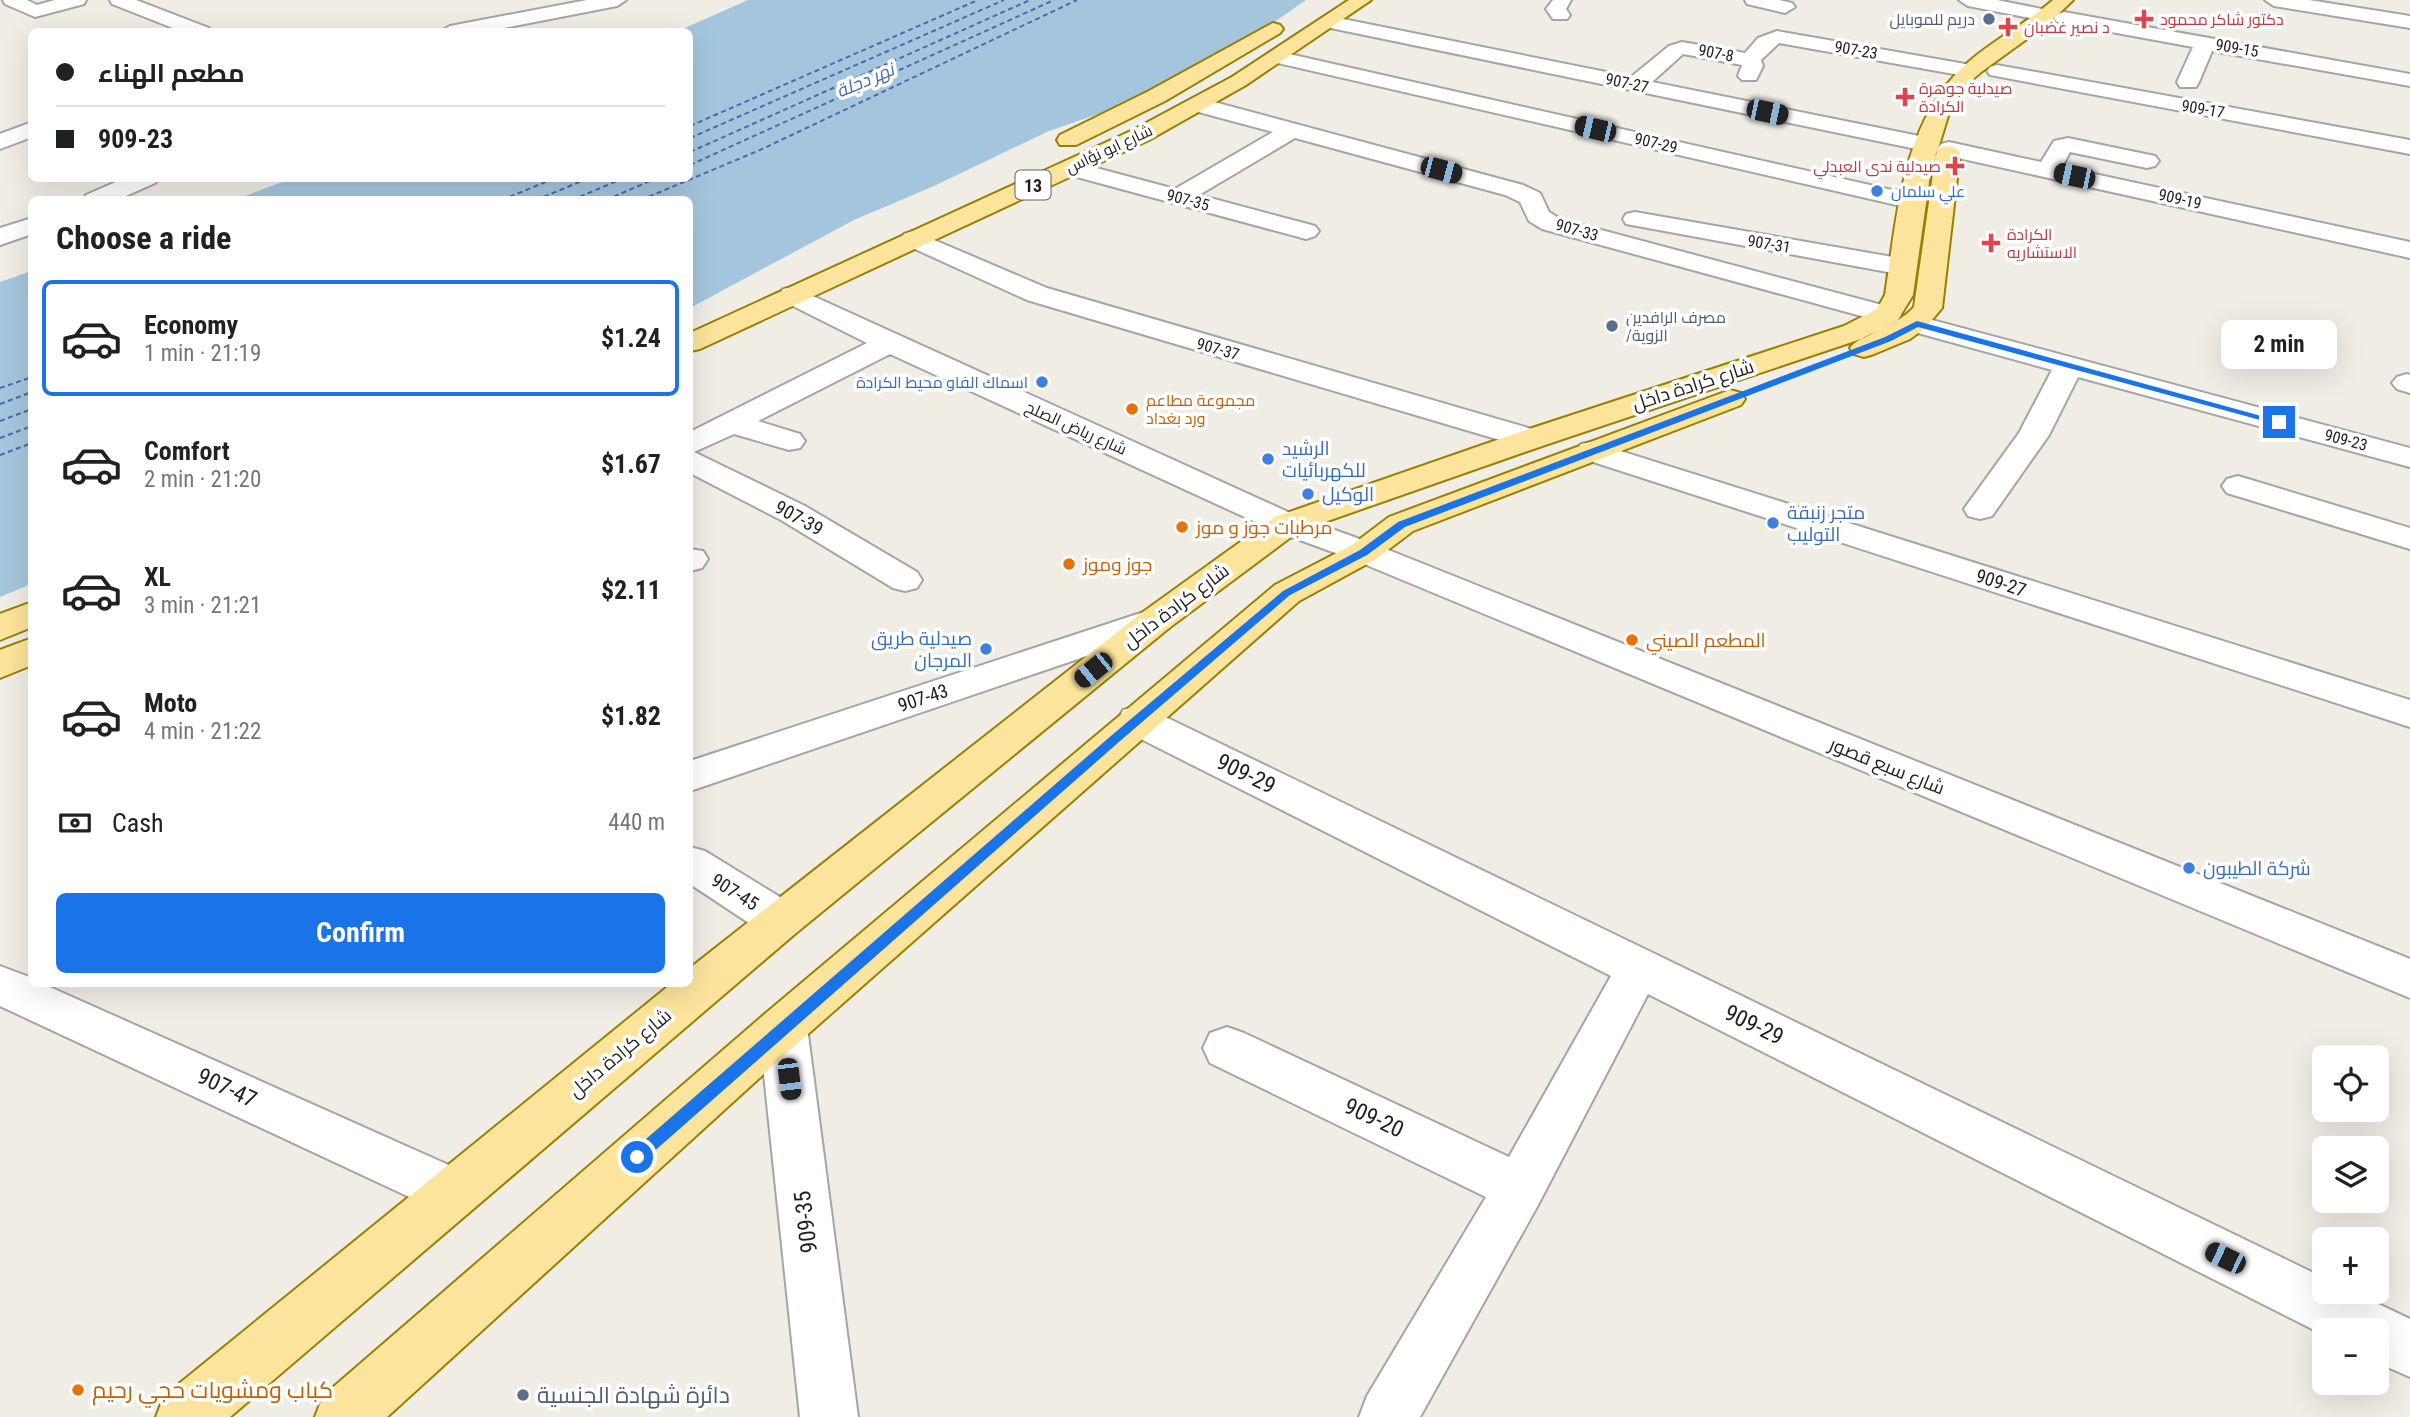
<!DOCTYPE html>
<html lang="en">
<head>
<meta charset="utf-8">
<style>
  :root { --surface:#fff; --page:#f6f6f6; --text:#202124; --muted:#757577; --line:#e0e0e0; --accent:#1a73e8 }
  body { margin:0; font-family:"Roboto Condensed",Cairo,sans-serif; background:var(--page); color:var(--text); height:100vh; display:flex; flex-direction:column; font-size:26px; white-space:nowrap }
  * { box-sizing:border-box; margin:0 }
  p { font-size:23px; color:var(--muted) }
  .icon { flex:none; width:38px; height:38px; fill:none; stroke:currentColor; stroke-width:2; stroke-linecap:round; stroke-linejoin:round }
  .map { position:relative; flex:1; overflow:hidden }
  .details { position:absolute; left:28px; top:196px; width:665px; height:791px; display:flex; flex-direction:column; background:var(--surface); border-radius:10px; box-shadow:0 7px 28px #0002 }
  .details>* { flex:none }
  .guide { position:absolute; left:28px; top:28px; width:665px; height:154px; border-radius:10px; box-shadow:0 7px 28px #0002; display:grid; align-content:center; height:154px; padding:0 28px; background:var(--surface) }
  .fabs { position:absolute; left:2312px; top:1045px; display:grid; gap:14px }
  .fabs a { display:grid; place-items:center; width:77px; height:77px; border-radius:10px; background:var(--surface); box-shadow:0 7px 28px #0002; font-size:35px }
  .end { position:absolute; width:32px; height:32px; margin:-16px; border:9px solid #1a73e8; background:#fff; box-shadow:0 0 0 4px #fff }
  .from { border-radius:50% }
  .bubble { position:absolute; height:49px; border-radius:10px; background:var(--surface); box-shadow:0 7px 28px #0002; font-size:23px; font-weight:700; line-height:49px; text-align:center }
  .car { position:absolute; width:21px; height:42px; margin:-21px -10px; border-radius:9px; box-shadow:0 0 5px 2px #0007; background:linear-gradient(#222 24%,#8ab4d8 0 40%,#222 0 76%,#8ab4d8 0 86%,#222 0) }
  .guide b { display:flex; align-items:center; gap:24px; height:66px; font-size:26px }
  .guide b+b { border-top:2px solid var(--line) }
  .guide i { width:18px; height:18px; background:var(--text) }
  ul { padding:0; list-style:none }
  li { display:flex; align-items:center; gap:21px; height:116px; margin:0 14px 10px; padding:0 14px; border:4px solid transparent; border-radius:10px }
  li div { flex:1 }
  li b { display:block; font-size:26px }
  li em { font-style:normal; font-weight:700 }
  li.active { border-color:var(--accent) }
  li>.icon { width:63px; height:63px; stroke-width:1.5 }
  h2 { padding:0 28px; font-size:32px; line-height:84px }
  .pay { display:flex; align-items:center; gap:18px; height:77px; padding:0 28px; font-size:26px }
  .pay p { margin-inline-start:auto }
  .button { display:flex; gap:14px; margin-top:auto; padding:14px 28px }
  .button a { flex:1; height:80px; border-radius:10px; background:var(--accent); color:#fff; font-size:28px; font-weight:700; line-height:80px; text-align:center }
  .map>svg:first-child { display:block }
</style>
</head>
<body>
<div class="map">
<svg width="2410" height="1417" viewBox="0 0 2410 1417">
  <rect width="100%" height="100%" fill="#efede4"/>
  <!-- water -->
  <path fill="#a4c6dd" d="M748,0h558l-68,47 -108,56 -81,28 -115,55 -80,34 -164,88v-108h-456l59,-22h397v-146l-12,-1z
    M31,271v313l-31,13v-315z"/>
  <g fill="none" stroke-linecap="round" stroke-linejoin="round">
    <!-- ferry -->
    <path stroke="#4a6aae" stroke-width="2" stroke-dasharray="5 3.5" stroke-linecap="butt" d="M690,126l288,-126
      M690,138l314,-138
      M690,152l340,-152
      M690,165l364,-165
      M502,200l53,-22
      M536,200l53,-22
      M572,200l52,-22
      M606,200l51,-22
      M641,200l119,-50 317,-150
      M0,388l32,-11
      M0,404l32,-12
      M0,421l32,-12
      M0,438l32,-12
      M0,455l32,-12"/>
    <!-- minor casing -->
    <g stroke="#a5a5a5" stroke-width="4">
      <path id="minor" d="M3,0h24l10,5 18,-5h31l-2,4 -49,13 -30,-13z
        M110,0h26l73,28 3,4h-29l-71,-28z
        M587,0h39l-9,6 -134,26h-43l10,-6z
        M1553,0h18l-5,9 4,6 -3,4h-14l-7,-10z
        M1745,0h34l13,3 3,4 -10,6 -38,-9z
        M1959,0h38l55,11 3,4 -10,6 -77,-15z
        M2265,0h44l101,16v12l-136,-22z
        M2064,12l346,62v12l-198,-35 -13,31 -3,5h-16l-3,-5 16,-35 -136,-25 -3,-4 3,-4z
        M1328,16l303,61 38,-31 13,-4 63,11 13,-15 19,-7 194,34 7,2 3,4 -3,4 -7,2 -192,-34 -18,17 2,6 -7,14h-14l-4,-4 4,-11 -59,-11 -31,28 282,57 3,5 -3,5 -8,2 -605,-125 -3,-4z
        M1276,51l638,144 9,2 3,5 -3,5 -9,2 -645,-148 -3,-4 3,-4z
        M1997,65l413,75v14l-420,-79 -3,-4 3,-4z
        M1199,98l324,87 17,8 9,19 11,7 337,90 4,6 -4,6 -10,2 -345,-94 -13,-8 -9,-19 -15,-7 -210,-57 -96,57 116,31 4,5 -4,5 -9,3 -244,-66 -4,-5 4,-5 8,-2 105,28 98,-57 -82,-22 -3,-5 3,-5z
        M32,122v15l-32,12v-15z
        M2068,138l87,18 4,5 -4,5 -8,2 -77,-16 -8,15 348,75v16l-461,-102 -8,-2 -4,-5 4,-5 8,-2 92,20 13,-21z
        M125,178h34l-4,5 -38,17h-34l3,-5z
        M1635,212l269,47 9,2 4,6 -4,6 -9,2 -278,-51 -3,-5 3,-5z
        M32,218v16l-32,11v-17z
        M913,231l134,57 495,144 5,7 -5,7 -11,2 -11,-2 -493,-146 -123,-56 -4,-5 4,-5z
        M793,287l506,230 77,28 1034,414v39l-1058,-439 -77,-28 -385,-177 -132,67 42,13 5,7 -5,7 -11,2 -55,-16 -40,18 111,54 112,66 5,8 -5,8 -12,3 -12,-3 -112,-68 -91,-47v-41l177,-89 -84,-42 -4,-6 4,-6z
        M1917,316l493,132v19l-332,-90 -29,58 -57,81 -12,3 -12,-3 -4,-7 55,-76 33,-63 -145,-40 -4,-6 4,-6z
        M2407,374l3,1v18l-13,-4 -5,-6 5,-6z
        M1592,442l818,258v27l-829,-269 -5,-7 5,-7z
        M2238,476l172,52v21l-183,-56 -5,-7 5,-7z
        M690,549l13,2 5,8 -6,9 -12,3z
        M1156,608l13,4 5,8 -5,8 -479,163v-30z
        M1137,706l14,4 1173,568v14h29l57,27v58l-34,-15v-32h-52v5l-676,-341 -110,211 -118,212h-61l8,-21 119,-199 -276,-134 -7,-15 7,-15 17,-6 17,6 265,124 102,-181 -488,-246 -5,-10 5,-10z
        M690,847l15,4 91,56 6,13 -6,13 -16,5 -16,-5 -74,-49z
        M0,966l32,12v6h11l428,191 8,17 -8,17 -18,7 -18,-7 -435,-203z
        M783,1007l17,6 7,14 51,390h-58l-41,-390 7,-14z"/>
    </g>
    <!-- major casing -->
    <g stroke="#988100" stroke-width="4">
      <path id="major" d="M1349,0h22l-125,85 -97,55 -449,209 -10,2v-18l443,-203 99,-53z
        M2053,0h20l-24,23 -72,52 -17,19 -12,22 -18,59 -17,120 -16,26 -33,17 -322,108 -243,85 -130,97 -373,305 -566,484h-74l8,-21 507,-412h19v-16l453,-356 132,-95 245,-85 324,-106 33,-17 8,-14c12,-78 17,-171 78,-228 27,-26 62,-42 90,-67z
        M1273,23l7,2 3,4 -3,4 -115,68 -89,44h-16l-3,-5 3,-5 89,-44z
        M1948,146l8,2 4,5 -18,155 -17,20 -15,11 -36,15 -10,3 -10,-3 -4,-6c9,-13 47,-21 64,-41l22,-154 4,-5z
        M1730,390l11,3 4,6 -4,6 -328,126 -37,28 -77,42 -499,440 -413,376h-72l8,-21 443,-383 509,-428 77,-40 37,-28z
        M32,602v25l-32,13v-26z
        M32,638v27l-32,13v-28z"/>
    </g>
    <!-- minor -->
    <use href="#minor" fill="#fff" fill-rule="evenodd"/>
    <!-- major -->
    <use href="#major" fill="#fce49c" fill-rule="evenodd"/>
  </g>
  <!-- route -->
  <path fill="#1a73e8" d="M1917,321l366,101 -8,2 -357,-97 -27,14 -486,186 -38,28 -77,40 -170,146 -478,421h-11l-2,-5 2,-5 481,-417 171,-144 77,-41 38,-28 487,-185z"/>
  <!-- markers -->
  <g fill="#5c6f8a" stroke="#fff" stroke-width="2.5">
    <circle cx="1989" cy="19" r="7"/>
    <circle cx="1612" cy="326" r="7"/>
    <circle cx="523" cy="1395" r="7"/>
  </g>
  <g fill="#e0444e" stroke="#fff" stroke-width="2.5">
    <path d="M2140.5 8.5h7v7h7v7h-7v7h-7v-7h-7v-7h7z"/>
    <path d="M2004.5 16.5h7v7h7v7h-7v7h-7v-7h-7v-7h7z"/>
    <path d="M1901.5 86.5h7v7h7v7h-7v7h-7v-7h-7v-7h7z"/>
    <path d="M1951.5 155.5h7v7h7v7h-7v7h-7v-7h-7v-7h7z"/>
    <path d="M1987.5 232.5h7v7h7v7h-7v7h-7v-7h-7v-7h7z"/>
  </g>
  <g fill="#3f7fe0" stroke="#fff" stroke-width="2.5">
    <circle cx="1877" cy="191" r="7"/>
    <circle cx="1042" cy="382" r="7"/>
    <circle cx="1268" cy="459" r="7"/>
    <circle cx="1308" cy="494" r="7"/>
    <circle cx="1773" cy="523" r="7"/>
    <circle cx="986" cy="649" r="7"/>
    <circle cx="2189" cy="868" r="7"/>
  </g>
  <g fill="#e8710a" stroke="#fff" stroke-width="2.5">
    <circle cx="1132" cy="409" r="7"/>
    <circle cx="1182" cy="527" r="7"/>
    <circle cx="1069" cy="564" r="7"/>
    <circle cx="1632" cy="640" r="7"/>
    <circle cx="78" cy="1390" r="7"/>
  </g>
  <g text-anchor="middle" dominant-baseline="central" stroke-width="7" stroke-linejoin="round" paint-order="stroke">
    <!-- far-service labels -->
    <g font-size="16" fill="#4e5e75" stroke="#fff" text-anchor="end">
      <text x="1975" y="19">دريم للموبايل</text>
      <text x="1626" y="317" text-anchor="start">مصرف الرافدين<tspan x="1626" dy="18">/الزوية</tspan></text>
    </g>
    <!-- far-health labels -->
    <g font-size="16" fill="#be3a42" stroke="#fff" text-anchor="start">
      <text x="2160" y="19">دكتور شاكر محمود</text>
      <text x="2024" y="27">د نصير غضبان</text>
      <text x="1919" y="88">صيدلية جوهرة<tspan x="1919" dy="18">الكرادة</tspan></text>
      <text x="1941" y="166" text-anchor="end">صيدلية ندى العبدلي</text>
      <text x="2007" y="234">الكرادة<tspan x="2007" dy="18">الاستشاريه</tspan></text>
    </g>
    <!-- far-street labels -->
    <g font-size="16" fill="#1e1e1e" stroke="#fff">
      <text transform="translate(2237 48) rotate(10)">909-15</text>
      <text transform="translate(1856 50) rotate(10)">907-23</text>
      <text transform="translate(1716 53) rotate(11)">907-8</text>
      <text transform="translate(1627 83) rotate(12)">907-27</text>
      <text transform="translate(2203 109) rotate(10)">909-17</text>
      <text transform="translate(1656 143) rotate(13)">907-29</text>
      <text transform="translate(1109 149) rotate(-25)">شارع ابو نؤاس</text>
      <text transform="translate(2180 199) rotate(13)">909-19</text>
      <text transform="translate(1188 200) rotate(15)">907-35</text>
      <text transform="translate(1577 230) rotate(16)">907-33</text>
      <text transform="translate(1769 244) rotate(10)">907-31</text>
      <text transform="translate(1218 349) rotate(16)">907-37</text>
      <text transform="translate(1076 428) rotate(24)">شارع رياض الصلح</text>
      <text transform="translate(2346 440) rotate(15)">909-23</text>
    </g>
    <!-- far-shop labels -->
    <g font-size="16" fill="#366cbe" stroke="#fff" text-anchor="start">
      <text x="1891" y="191">علي سلمان</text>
      <text x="1028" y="382" text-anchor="end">اسماك الفاو محيط الكرادة</text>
    </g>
    <!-- far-food labels -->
    <g font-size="16" fill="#c56008" stroke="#fff" text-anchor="start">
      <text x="1146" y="400">مجموعة مطاعم<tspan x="1146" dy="18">ورد بغداد</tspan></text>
    </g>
    <!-- far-water labels -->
    <g font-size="18" font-style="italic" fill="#4a6aae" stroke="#fff">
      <text transform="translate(865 80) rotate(-23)">نهر دجلة</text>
    </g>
    <!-- shield labels -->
    <rect fill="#fff" stroke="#626262" stroke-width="2" x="1015.5" y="170.5" width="35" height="29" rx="5"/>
    <g font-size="18" font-weight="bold" fill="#1e1e1e">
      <text x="1033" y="185">13</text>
    </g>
    <!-- street labels -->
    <g font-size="19" fill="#1e1e1e" stroke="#fff">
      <text transform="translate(1693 385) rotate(-18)">شارع كرادة داخل</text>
      <text transform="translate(799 518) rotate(29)">907-39</text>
      <text transform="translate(2001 583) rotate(18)">909-27</text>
      <text transform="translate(1176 606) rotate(-37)">شارع كرادة داخل</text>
      <text transform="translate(923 698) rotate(-18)">907-43</text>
      <text transform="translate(1887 766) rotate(22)">شارع سبع قصور</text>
      <text transform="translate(735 892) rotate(32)">907-45</text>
      <text transform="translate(620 1053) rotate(-40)">شارع كرادة داخل</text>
    </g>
    <!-- shop labels -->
    <g font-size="19" fill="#366cbe" stroke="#fff" text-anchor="start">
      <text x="1282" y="448">الرشيد<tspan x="1282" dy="22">للكهربائيات</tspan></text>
      <text x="1322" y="494">الوكيل</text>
      <text x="1787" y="512">متجر زنبقة<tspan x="1787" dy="22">التوليب</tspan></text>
      <text x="972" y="638" text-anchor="end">صيدلية طريق<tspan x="972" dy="22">المرجان</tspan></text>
      <text x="2203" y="868">شركة الطيبون</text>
    </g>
    <!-- food labels -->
    <g font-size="19" fill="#c56008" stroke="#fff" text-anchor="start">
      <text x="1196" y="527">مرطبات جوز و موز</text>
      <text x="1083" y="564">جوز وموز</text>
      <text x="1646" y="640">المطعم الصيني</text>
    </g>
    <!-- near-street labels -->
    <g font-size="23" fill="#1e1e1e" stroke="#fff">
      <text transform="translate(1246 774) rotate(26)">909-29</text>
      <text transform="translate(1754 1025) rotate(26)">909-29</text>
      <text transform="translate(227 1088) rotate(25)">907-47</text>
      <text transform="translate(1374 1118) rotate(25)">909-20</text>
      <text transform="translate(806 1222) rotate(-97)">909-35</text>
    </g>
    <!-- near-food labels -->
    <g font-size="23" fill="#c56008" stroke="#fff" text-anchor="start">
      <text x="92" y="1390">كباب ومشويات حجي رحيم</text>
    </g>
    <!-- near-service labels -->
    <g font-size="23" fill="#4e5e75" stroke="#fff" text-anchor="start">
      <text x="537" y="1395">دائرة شهادة الجنسية</text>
    </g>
  </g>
</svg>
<div class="fabs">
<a><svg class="icon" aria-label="locate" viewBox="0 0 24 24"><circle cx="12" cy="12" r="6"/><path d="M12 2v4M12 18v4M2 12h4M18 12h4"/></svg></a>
<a><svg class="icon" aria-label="layers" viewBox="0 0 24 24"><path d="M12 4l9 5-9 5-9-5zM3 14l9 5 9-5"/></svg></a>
<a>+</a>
<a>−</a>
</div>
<i class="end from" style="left:637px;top:1157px"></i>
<i class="end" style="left:2279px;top:422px"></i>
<div class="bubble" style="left:2221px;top:320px;width:116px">2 min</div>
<i class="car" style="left:1767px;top:112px;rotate:102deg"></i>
<i class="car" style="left:1595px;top:129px;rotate:283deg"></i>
<i class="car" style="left:1441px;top:170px;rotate:105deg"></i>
<i class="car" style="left:2074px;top:176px;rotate:282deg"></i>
<i class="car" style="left:1093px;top:670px;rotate:231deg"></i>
<i class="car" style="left:789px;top:1079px;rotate:173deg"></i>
<i class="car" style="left:2225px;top:1258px;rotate:296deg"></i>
<div class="guide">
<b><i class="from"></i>مطعم الهناء</b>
<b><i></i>909-23</b>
</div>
<section class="details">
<h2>Choose a ride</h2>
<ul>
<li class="active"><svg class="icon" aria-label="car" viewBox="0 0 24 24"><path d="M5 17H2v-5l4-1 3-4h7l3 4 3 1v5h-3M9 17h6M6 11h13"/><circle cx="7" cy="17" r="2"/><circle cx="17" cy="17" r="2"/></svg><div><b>Economy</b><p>1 min · 21:19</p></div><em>$1.24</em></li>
<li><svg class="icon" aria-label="car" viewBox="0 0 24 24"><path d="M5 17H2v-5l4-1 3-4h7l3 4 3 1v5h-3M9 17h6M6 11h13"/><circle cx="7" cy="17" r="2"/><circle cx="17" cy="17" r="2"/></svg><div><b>Comfort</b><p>2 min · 21:20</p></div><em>$1.67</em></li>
<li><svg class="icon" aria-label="car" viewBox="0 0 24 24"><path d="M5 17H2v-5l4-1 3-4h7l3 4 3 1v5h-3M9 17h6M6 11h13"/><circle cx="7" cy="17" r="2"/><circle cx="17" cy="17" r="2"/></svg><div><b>XL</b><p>3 min · 21:21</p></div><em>$2.11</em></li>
<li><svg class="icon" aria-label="car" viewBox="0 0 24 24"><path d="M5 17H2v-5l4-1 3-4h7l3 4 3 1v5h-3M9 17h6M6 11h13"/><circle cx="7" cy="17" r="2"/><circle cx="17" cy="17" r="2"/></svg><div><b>Moto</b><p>4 min · 21:22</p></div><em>$1.82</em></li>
</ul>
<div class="pay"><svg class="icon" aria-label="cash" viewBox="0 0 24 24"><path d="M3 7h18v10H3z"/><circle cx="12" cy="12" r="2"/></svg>Cash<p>440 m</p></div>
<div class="button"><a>Confirm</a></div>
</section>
</div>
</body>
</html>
